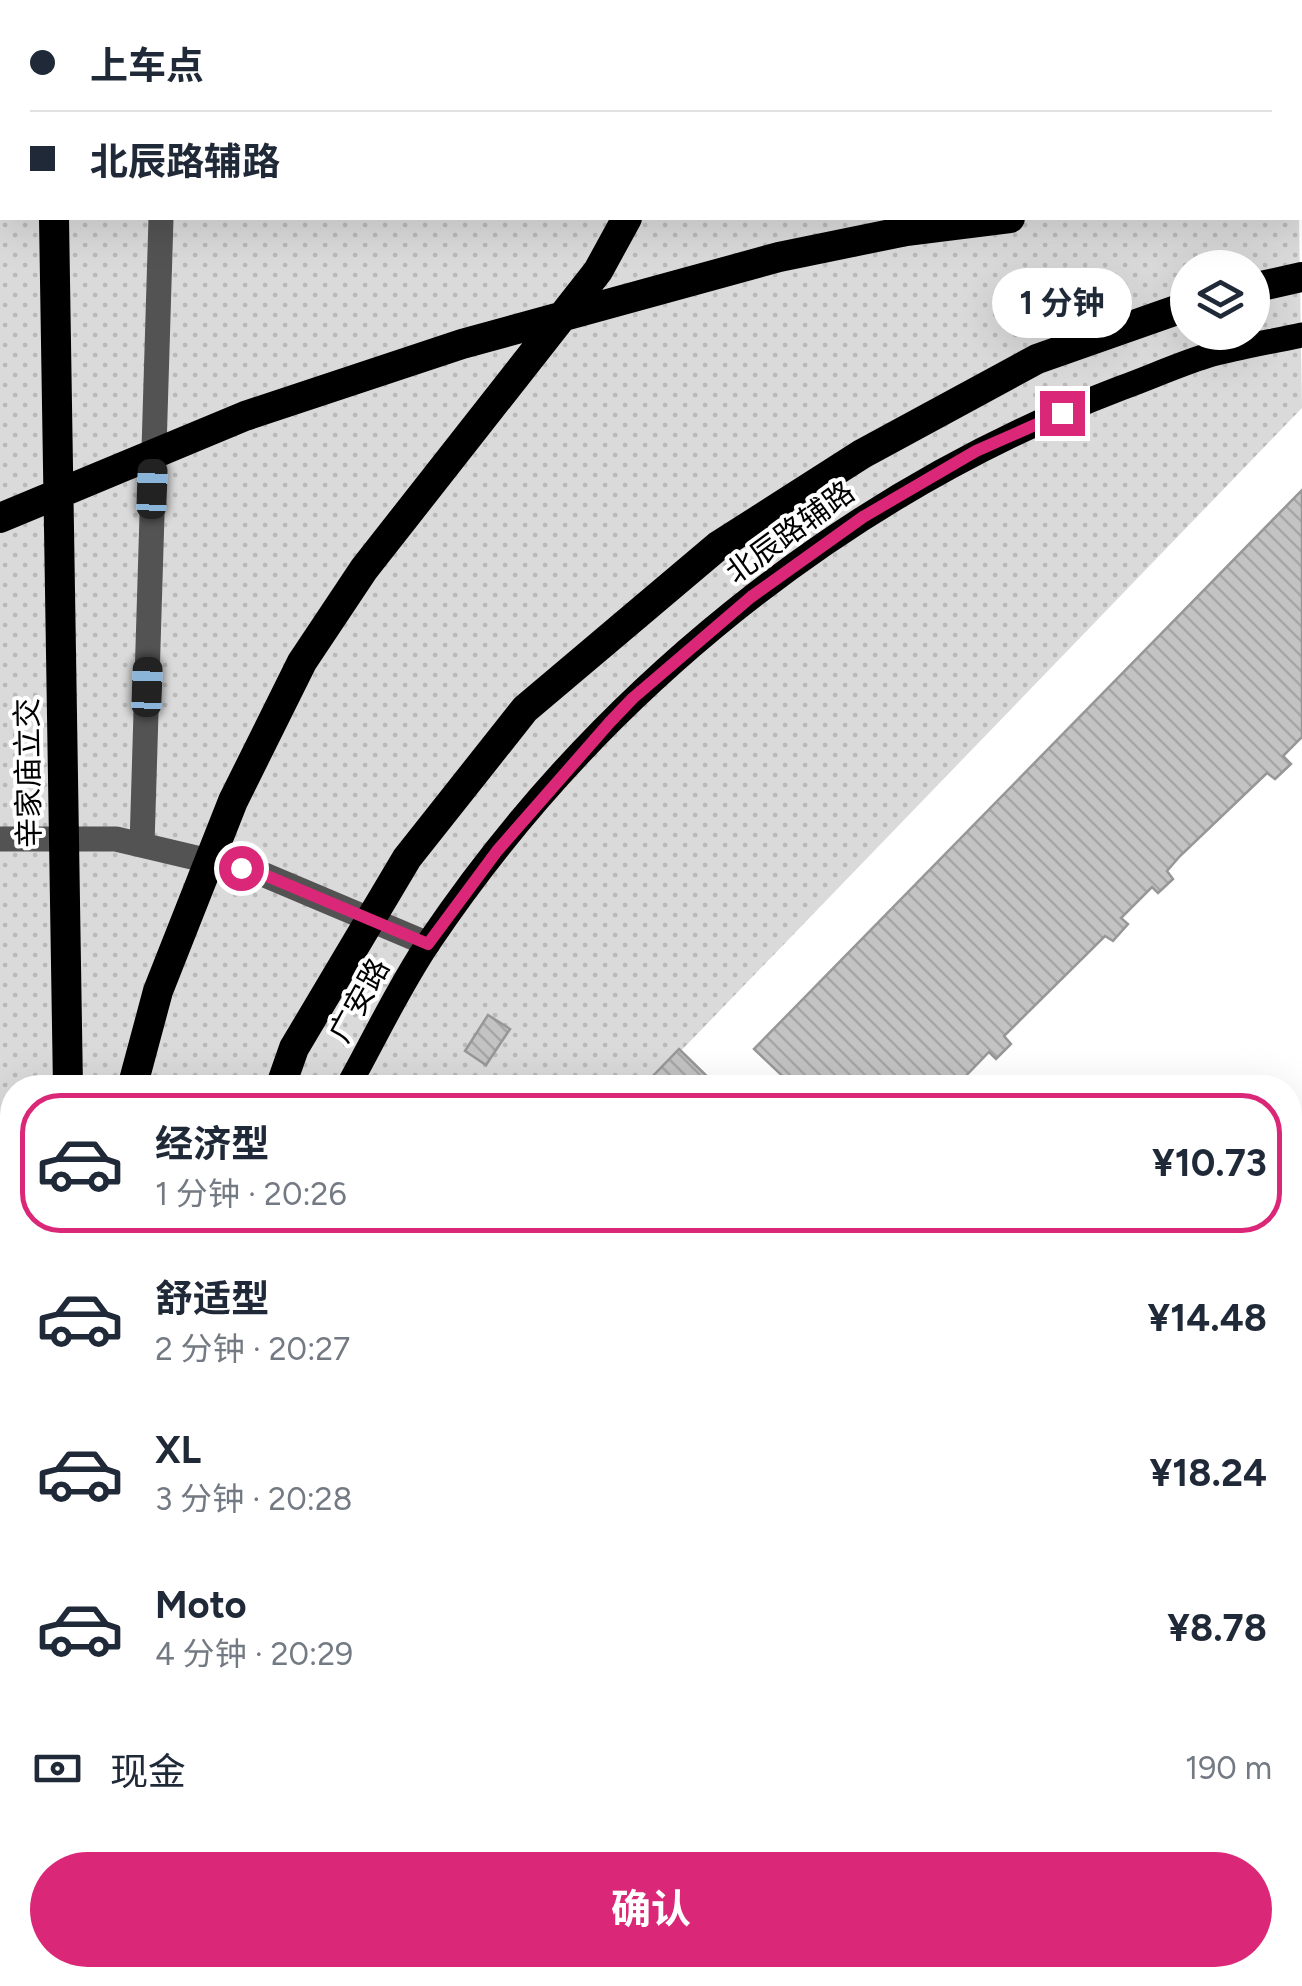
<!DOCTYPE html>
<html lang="zh">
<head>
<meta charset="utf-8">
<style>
  :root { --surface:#fff; --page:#f6f6f7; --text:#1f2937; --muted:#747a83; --line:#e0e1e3; --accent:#db2777 }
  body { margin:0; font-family:Figtree,"Noto Sans SC",sans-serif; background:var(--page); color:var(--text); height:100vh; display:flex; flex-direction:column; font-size:38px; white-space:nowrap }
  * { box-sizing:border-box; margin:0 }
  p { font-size:32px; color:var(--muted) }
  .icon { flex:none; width:55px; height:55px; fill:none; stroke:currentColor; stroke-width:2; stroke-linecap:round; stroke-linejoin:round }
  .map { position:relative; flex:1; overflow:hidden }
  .sheet { position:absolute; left:0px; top:1075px; width:1302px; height:912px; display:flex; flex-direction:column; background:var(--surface); border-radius:40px 40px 0 0; box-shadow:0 10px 40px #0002 }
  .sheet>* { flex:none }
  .hud { position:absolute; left:0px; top:0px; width:1302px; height:220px; box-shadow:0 10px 40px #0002; display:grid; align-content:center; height:220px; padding:0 30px; background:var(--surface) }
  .buttons { position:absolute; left:1170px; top:250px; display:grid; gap:20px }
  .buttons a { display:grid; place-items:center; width:100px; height:100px; border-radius:50%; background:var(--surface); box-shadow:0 10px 40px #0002; font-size:50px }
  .end { position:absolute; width:45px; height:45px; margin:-22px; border:12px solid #db2777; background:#fff; box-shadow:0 0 0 5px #fff }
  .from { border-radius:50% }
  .bubble { position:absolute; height:70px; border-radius:35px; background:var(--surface); box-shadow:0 10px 40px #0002; font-size:32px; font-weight:700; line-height:70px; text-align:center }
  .car { position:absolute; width:30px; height:60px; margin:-30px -15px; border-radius:12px; box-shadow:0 0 8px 2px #0007; background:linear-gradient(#222 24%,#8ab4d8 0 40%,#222 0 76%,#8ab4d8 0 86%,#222 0) }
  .hud b { display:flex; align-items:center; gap:35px; height:95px; font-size:38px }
  .hud b+b { border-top:2px solid var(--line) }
  .hud i { width:25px; height:25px; background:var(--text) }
  ul { padding:18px 0 0; list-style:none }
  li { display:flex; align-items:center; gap:30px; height:140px; margin:0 20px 15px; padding:0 10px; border:5px solid transparent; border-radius:40px }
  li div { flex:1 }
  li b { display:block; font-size:38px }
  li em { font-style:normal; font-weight:700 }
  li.on { border-color:var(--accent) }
  li>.icon { width:90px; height:90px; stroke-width:1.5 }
  .pay { display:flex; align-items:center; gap:25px; height:110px; padding:0 30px; font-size:38px }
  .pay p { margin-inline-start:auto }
  .primary-button { display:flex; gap:20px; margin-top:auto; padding:20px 30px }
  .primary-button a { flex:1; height:115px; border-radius:60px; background:var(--accent); color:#fff; font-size:40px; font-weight:700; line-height:115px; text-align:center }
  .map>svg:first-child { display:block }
</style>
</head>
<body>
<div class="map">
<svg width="1302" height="1986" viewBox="0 0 1302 1986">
  <defs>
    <pattern id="grass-dots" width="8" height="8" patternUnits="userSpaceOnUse" patternTransform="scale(2.5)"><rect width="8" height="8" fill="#dadada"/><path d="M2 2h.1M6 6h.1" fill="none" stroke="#b9b9b9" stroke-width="1.8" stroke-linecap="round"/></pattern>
    <pattern id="building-back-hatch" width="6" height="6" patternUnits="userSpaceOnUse" patternTransform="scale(2.5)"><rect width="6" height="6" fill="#c3c3c3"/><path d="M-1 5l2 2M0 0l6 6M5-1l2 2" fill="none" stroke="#a6a6a6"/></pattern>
  </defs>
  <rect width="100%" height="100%" fill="#fff"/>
  <!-- grass -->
  <path fill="url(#grass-dots)" fill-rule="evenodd" d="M0,0h1296l-1294,2v216h1297l3,190 -656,679 -634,1v562l-12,2zM1188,268h64v64h-64z"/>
  <!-- building -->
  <path fill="url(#building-back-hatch)" stroke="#979797" stroke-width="2.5" d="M1302,490v247l-19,19 8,8 -16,15 -8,-6 -87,83 -13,15 6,8 -15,14 -6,-6 -31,31 7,6 -15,17 -8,-5 -101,100 7,8 -15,15 -7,-7 -30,31 4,5h-168l-41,-39z
    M488,1015l22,14 -24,36 -21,-14z
    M679,1049l40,39h-58l-10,-10z
    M1290,1638h12v58h-12z
    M1290,1750h12v62h-5v15h5v100h-5v59h-85v-11h78z"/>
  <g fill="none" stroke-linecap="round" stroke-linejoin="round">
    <!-- minor -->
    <path stroke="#535353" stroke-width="25" d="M167,2v-2
      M0,839h116l144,34 168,71
      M142,845l19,-627"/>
    <!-- major -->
    <path stroke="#000" stroke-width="25" d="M347,1088c27,-48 51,-100 82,-146 167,-248 412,-447 692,-554 28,-10 56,-23 85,-32 31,-9 64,-14 96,-21
      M168,1986v-11"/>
    <!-- highway -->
    <path stroke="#000" stroke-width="30" d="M50,0v2
      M665,0l1,2
      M1129,0l18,2
      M1300,25h2
      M0,46h2
      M1300,60h2
      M1300,181h2
      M0,185h2
      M54,218l14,870
      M1252,288l50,-11
      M0,518l245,-102 217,-72 317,-87 127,-26 104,-13
      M132,1088l26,-97 75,-190 69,-139 62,-93 234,-298 29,-53
      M280,1088l14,-40 113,-190 118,-149 193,-163 144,-92 175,-95 151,-53
      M81,1975v11
      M102,1986l1,-11"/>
  </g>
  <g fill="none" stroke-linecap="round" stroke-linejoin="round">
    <!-- route -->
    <path stroke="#db2777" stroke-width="12" d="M241,868l19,5 168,71 69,-93 113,-129 23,-24 118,-101 112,-80 113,-66 86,-38"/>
  </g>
  <g text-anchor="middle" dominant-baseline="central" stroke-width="8" stroke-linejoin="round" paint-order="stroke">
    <!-- street labels -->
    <g font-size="30" fill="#000" stroke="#fff">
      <text transform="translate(790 532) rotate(-36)">北辰路辅路</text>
      <text transform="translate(28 773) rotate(-91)">辛家庙立交</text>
      <text transform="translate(359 1000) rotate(-61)">广安路</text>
    </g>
  </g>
</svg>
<div class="buttons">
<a><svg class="icon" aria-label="layers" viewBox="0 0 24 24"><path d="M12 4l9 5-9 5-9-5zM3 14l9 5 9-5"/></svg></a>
</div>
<i class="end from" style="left:241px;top:868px"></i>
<i class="end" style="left:1062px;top:413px"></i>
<div class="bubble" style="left:992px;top:268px;width:140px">1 分钟</div>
<i class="car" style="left:152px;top:489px;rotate:2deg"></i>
<i class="car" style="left:147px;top:687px;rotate:2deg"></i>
<div class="hud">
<b><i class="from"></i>上车点</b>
<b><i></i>北辰路辅路</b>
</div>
<section class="sheet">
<ul>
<li class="on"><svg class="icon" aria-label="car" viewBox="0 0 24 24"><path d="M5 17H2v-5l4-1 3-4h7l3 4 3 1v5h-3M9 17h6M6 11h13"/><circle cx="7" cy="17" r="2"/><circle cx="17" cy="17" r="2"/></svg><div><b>经济型</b><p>1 分钟 · 20:26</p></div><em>¥10.73</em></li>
<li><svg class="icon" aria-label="car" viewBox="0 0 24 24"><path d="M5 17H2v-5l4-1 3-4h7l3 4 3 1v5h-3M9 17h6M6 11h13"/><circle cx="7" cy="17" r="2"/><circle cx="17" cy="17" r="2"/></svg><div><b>舒适型</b><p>2 分钟 · 20:27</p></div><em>¥14.48</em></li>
<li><svg class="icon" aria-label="car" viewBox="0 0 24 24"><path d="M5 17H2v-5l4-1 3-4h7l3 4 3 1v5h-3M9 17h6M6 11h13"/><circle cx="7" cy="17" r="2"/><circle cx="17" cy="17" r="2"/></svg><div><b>XL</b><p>3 分钟 · 20:28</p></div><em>¥18.24</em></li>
<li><svg class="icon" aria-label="car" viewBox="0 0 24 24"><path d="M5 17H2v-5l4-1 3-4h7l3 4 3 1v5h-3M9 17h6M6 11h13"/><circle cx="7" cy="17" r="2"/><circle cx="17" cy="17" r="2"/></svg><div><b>Moto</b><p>4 分钟 · 20:29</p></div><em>¥8.78</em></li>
</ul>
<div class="pay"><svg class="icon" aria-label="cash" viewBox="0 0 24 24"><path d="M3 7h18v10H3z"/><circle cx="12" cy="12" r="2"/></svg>现金<p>190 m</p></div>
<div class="primary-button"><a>确认</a></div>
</section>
</div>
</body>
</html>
